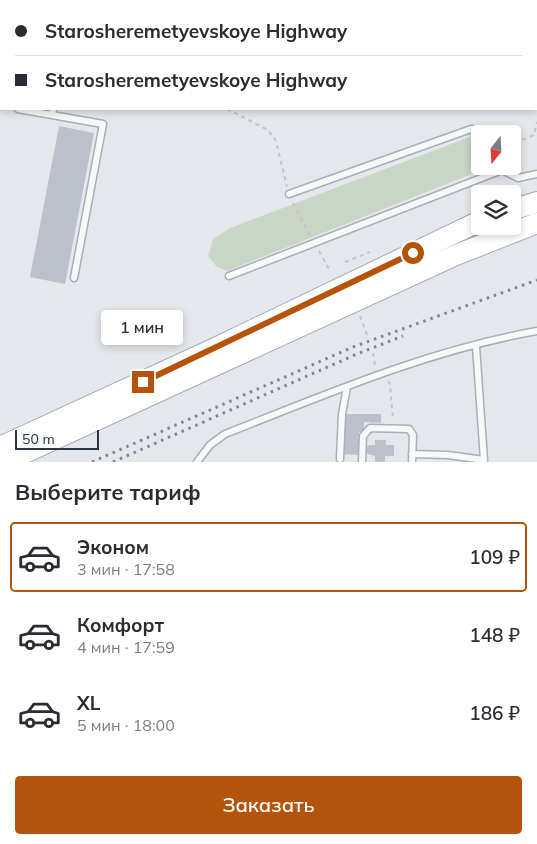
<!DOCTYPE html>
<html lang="ru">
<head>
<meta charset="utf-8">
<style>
  :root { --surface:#fff; --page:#f7f7f7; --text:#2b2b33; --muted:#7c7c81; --line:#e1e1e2; --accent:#b45309 }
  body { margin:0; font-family:Mulish,sans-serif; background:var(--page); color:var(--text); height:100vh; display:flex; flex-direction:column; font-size:19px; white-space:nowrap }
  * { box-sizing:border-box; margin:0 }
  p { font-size:16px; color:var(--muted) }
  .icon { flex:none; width:28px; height:28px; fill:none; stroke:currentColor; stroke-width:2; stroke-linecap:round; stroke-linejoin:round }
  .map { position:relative; height:462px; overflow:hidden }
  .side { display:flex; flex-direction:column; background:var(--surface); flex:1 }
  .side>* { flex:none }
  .top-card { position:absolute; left:0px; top:0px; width:538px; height:110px; box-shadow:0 2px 8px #0003; display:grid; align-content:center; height:110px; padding:0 15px; background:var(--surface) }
  .needle { width:32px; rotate:198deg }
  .tools { position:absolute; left:471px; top:125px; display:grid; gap:10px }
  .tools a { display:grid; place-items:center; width:50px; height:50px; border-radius:5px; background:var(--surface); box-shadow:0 2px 8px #0003; font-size:25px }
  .scale { position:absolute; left:15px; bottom:12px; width:84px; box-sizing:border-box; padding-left:5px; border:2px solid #2b3445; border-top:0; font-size:14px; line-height:18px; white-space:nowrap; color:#2b3445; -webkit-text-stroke:4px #f4f6f9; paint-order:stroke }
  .end { position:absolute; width:22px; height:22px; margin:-11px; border:6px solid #b45309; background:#fff; box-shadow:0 0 0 2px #fff }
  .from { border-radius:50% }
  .bubble { position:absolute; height:35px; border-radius:5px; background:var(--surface); box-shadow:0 2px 8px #0003; font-size:16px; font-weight:600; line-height:35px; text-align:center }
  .top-card b { display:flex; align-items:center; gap:18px; height:48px; font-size:19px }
  .top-card b+b { border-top:1px solid var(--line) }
  .top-card i { width:12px; height:12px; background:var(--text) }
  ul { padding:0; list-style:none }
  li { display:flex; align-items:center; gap:15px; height:70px; margin:0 10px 8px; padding:0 5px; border:2px solid transparent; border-radius:5px }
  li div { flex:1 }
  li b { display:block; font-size:19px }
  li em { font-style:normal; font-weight:600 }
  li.on { border-color:var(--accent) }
  li>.icon { width:45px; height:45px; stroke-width:1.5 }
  h2 { padding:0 15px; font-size:22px; line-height:60px }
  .action { display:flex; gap:10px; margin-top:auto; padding:10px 15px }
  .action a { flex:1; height:58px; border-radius:5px; background:var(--accent); color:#fff; font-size:20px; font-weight:600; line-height:58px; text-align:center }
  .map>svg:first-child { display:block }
</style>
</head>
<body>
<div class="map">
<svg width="537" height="462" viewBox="0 0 537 462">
  <rect width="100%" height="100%" fill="#e4e7ec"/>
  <!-- green -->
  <path fill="#c9d6c5" d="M472,136l8,3v27h9l-7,4 -255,101 -10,-4 -9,-11 5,-17 17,-11z"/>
  <!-- building -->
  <path fill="#bbc0ca" d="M59,126l35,7 -29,151 -35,-7z
    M345,414h36v9l-17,-1v10h-5l-1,23 -13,-1z
    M375,440h11v5h8v11h-9v6h-10v-6l-8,-2 -1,-5 3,-4h6z"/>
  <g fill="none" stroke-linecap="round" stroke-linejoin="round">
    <!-- lane casing -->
    <g stroke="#a9aeb7" stroke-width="9">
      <path id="lane" d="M328,0l2,1
        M16,1v-1
        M210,1v-1
        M0,106h1
        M18,109l34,6 1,-6
        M52,115l51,9 -29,154
        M502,168v2l16,8 19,-4
        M289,194l182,-65 10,1 7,4
        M229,276l273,-106
        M412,454l36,1 36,5 -8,-114
        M340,459l2,-45 5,-27
        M197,462l13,-17 15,-11c102,-40 204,-84 312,-103
        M362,462l1,-26 7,-8 39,1 4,6 -1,27"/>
    </g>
    <!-- street casing -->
    <g stroke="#a9aeb7" stroke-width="15">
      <path id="street" d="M224,1v-1"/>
    </g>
    <!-- primary casing -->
    <g stroke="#a3abb8" stroke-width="22">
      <path id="primary" d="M512,210l25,-8
        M0,447l213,-98 267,-128
        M5,462l451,-207 81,-32"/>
    </g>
    <!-- path -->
    <path stroke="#c2c5cb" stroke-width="2" stroke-dasharray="4 4" stroke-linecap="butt" d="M498,0l3,1
      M536,98l1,4
      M227,109l41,21 8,11 11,46
      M515,143l19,-8 3,-13
      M293,203l17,33
      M319,251l10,18
      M345,262l25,-10
      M360,316l8,22
      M373,353l2,12 2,2
      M388,381l2,3 3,36"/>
    <!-- lane -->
    <use href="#lane" stroke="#f7f8fa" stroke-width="6"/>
    <!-- street -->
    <use href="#street" stroke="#f7f8fa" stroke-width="12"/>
    <!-- primary -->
    <use href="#primary" stroke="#fff" stroke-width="20"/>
    <!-- rail -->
    <path stroke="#7d8696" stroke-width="3" stroke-dasharray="2.5 5" stroke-linecap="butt" d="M92,462l261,-115 184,-67
      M113,462l244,-108 46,-18"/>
  </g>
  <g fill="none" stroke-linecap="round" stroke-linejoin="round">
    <!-- route -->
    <path stroke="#b45309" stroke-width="6" d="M143,382l270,-129"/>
  </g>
</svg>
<div class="tools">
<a><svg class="needle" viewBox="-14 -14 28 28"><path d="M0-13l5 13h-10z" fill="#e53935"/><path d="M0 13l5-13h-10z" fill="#7c7c81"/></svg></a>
<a><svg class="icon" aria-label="layers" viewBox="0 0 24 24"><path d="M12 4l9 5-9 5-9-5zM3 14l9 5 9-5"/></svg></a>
</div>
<div class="scale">50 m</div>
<i class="end from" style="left:413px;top:253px"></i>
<i class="end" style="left:143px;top:382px"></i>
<div class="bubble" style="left:101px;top:310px;width:82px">1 мин</div>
<div class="top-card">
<b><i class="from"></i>Starosheremetyevskoye Highway</b>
<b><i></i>Starosheremetyevskoye Highway</b>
</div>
</div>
<section class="side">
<h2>Выберите тариф</h2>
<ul>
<li class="on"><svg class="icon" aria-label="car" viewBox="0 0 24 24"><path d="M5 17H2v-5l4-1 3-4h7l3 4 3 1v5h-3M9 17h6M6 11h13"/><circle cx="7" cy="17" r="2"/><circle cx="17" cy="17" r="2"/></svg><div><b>Эконом</b><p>3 мин · 17:58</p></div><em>109 ₽</em></li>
<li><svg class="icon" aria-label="car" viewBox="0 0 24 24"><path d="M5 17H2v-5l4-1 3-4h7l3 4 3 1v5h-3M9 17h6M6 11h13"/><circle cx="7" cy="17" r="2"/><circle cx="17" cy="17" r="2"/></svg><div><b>Комфорт</b><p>4 мин · 17:59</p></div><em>148 ₽</em></li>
<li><svg class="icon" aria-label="car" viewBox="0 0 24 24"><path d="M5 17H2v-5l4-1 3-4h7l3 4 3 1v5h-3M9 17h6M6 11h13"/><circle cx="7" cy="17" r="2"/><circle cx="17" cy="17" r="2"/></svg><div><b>XL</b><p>5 мин · 18:00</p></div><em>186 ₽</em></li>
</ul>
<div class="action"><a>Заказать</a></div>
</section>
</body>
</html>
